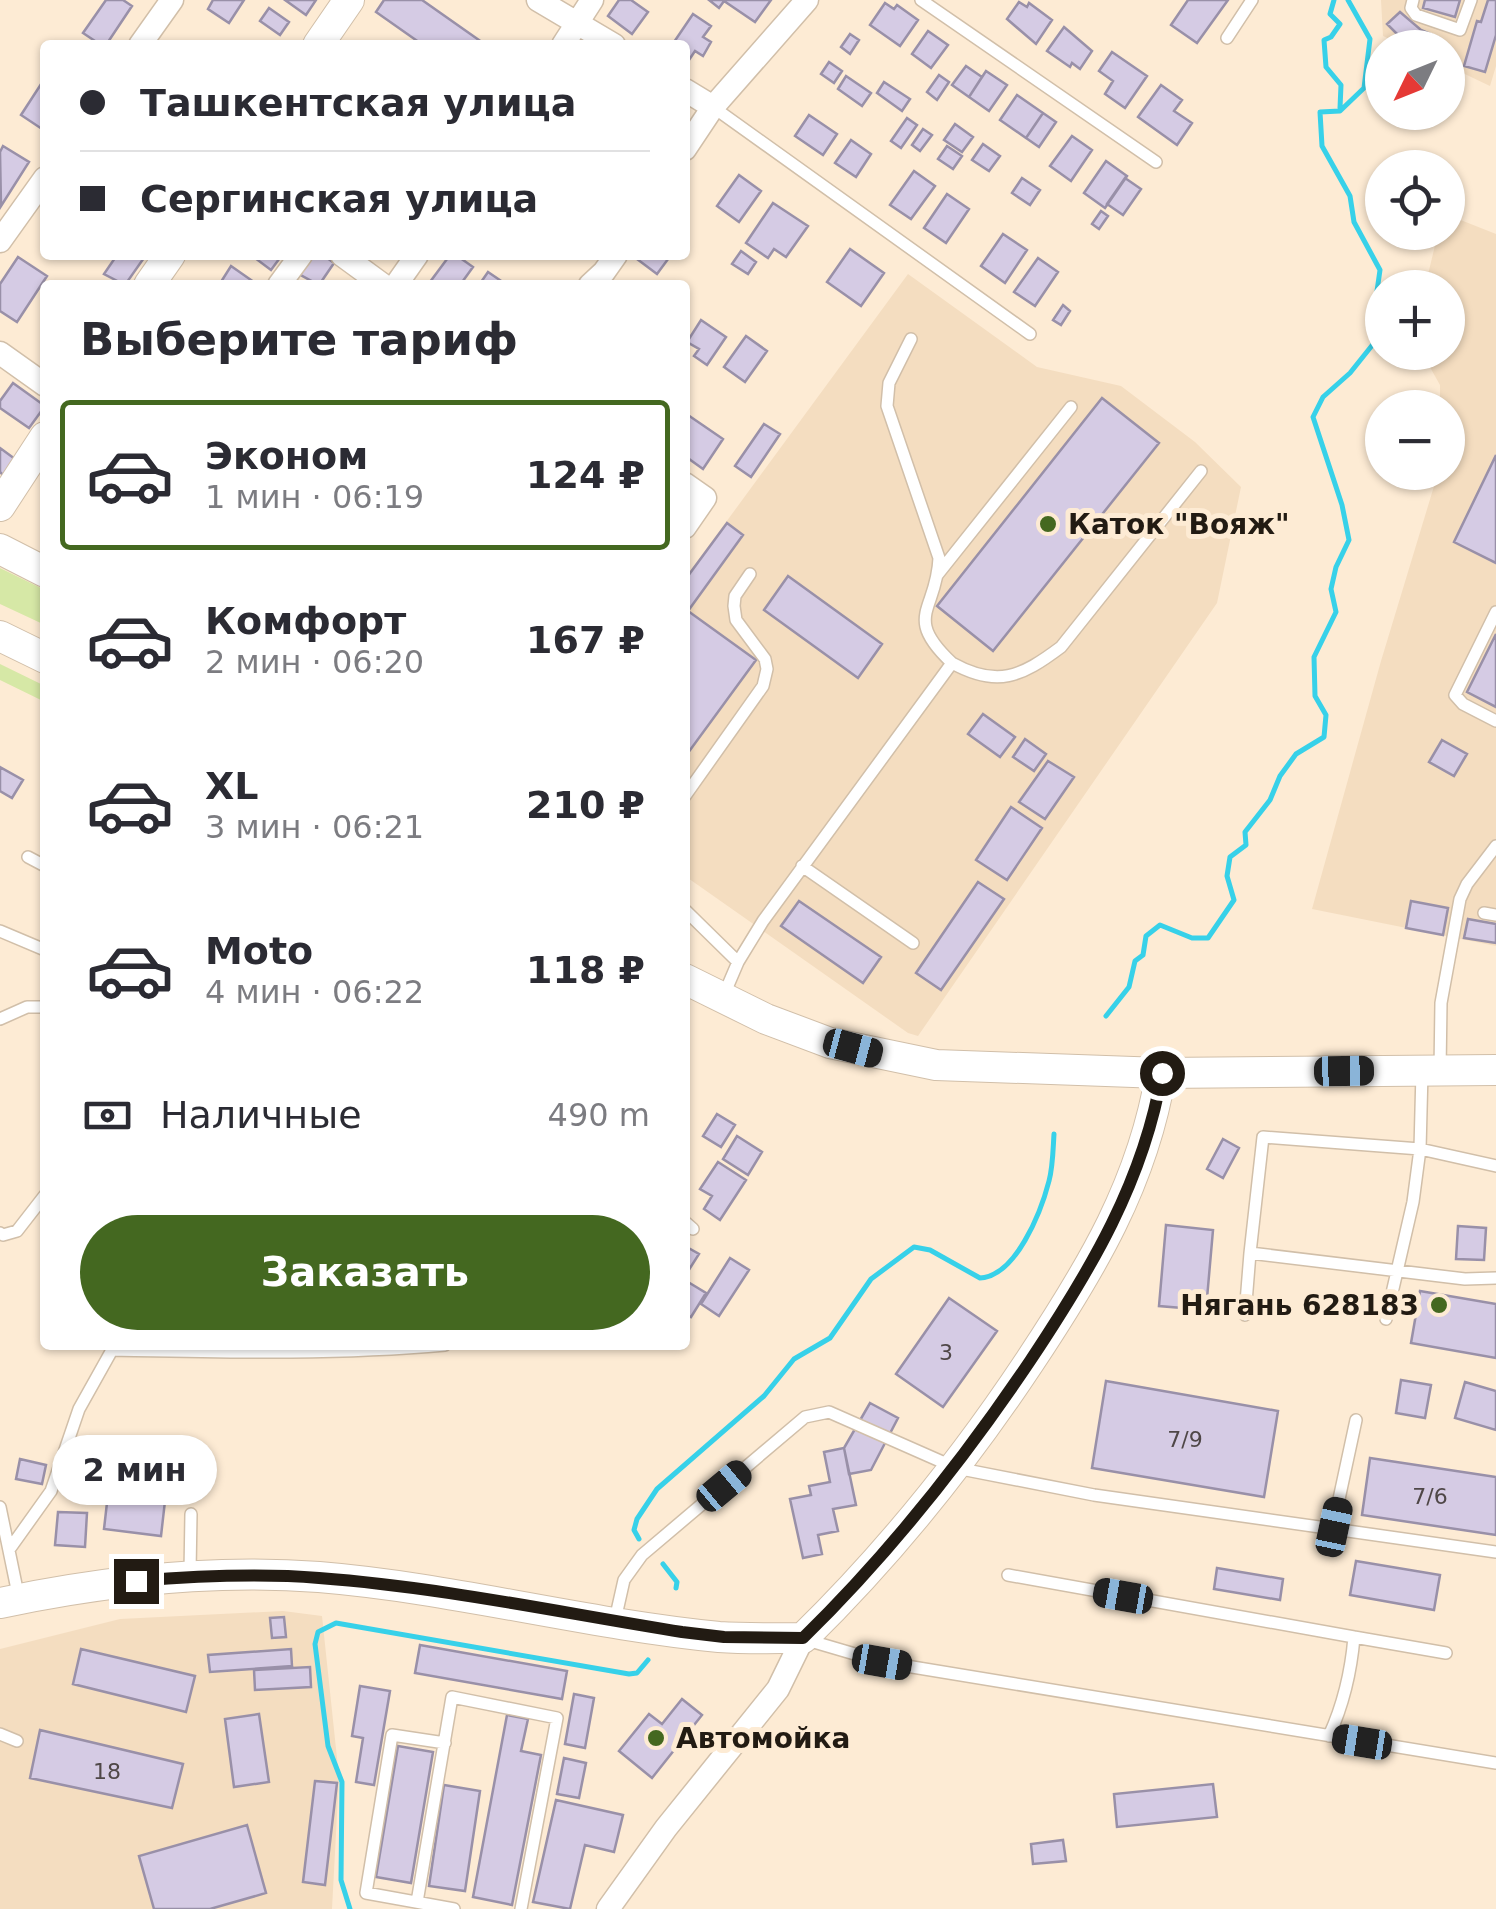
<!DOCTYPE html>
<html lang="ru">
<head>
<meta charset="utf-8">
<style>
  :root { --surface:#fff; --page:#f7f7f7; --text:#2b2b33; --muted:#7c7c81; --line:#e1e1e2; --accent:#446820 }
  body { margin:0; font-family:"DejaVu Sans",sans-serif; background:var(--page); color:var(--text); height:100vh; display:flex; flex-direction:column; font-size:38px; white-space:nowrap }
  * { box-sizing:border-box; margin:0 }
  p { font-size:32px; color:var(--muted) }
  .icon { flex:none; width:55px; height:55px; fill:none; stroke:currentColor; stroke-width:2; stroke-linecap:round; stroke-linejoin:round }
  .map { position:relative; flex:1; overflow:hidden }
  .drawer { position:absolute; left:40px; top:280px; width:650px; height:1070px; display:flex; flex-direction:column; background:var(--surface); border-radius:10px; box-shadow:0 2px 8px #0004 }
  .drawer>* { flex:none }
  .banner { position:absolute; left:40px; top:40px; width:650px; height:220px; border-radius:10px; box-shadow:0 2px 8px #0004; display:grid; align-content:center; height:220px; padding:0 40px; background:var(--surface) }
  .needle { width:65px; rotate:227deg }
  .tools { position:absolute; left:1365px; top:30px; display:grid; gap:20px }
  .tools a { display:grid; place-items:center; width:100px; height:100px; border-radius:50%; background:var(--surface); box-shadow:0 2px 8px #0004; font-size:50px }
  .end { position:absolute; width:45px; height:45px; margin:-22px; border:12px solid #221b13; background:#fff; box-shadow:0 0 0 5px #fff }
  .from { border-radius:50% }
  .bubble { position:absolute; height:70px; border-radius:35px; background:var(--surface); box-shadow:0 2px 8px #0004; font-size:32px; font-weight:700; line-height:70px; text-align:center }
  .car { position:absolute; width:30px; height:60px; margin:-30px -15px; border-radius:12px; box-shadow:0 0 8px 2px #0007; background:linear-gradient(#222 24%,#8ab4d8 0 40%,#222 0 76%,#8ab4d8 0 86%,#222 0) }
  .banner b { display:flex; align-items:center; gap:35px; height:95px; font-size:38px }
  .banner b+b { border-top:2px solid var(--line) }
  .banner i { width:25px; height:25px; background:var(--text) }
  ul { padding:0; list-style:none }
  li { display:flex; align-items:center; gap:30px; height:150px; margin:0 20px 15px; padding:0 20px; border:5px solid transparent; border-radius:10px }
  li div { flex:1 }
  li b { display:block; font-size:38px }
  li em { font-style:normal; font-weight:700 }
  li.on { border-color:var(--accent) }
  li>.icon { width:90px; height:90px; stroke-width:1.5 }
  h2 { padding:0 40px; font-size:45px; line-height:120px }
  .pay { display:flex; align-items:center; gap:25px; height:110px; padding:0 40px; font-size:38px }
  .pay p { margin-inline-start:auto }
  .action { display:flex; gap:20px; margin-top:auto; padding:20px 40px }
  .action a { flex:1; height:115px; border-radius:60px; background:var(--accent); color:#fff; font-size:40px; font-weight:700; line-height:115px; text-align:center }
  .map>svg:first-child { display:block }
</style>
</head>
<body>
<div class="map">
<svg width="1496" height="1909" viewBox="0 0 1496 1909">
  <rect width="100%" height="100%" fill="#fdebd4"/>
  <!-- built -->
  <path fill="#f4ddc0" d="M1381,0h115v66l-6,20 -42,-20v-18l-41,-1 -24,-11z
    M1448,215l48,19v712l-184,-37 69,-248 57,-188 10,-1v-64l-8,-1v-22l-18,-32 26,-1v-64l-23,-1 13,-54 10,-1z
    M908,274l129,93 84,19 74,56 46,45 -24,116 -299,433 -10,-3 -223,-157v-298z
    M283,1611l39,5 17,161 -7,132h-332v-260l120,-30z"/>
  <!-- green -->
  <path fill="#d6e8a6" d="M0,568l45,22v35l-45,-21z
    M0,664l45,22v16l-45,-22z"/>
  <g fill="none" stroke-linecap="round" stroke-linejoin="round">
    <!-- stream -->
    <path stroke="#37d1e9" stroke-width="5" d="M1334,0l-4,14 10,10 -9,13 -7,3 2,27 15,18 -1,23
      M1106,1016l23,-29 6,-26 8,-6 3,-19 14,-11 32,13h16l26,-38 -7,-24 3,-19 16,-12 -1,-13 25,-32 10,-24 16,-22 28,-17 2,-22 -11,-19 -1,-39 22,-45 -5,-23 5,-22 13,-27 -7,-35 -29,-88 10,-20 27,-24 32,-40 -5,-42 3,-21 -26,-48 -4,-26 -28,-50 -2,-34 20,-1 24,-23 6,-49 -22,-39
      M639,1539l-5,-9 3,-11 20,-30 107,-93 30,-37 36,-21 41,-59 43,-32 16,3 50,28c36,-2 61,-66 69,-97 4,-15 4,-32 5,-47
      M663,1564l14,18 -1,6
      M350,1909l-9,-29 1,-98 -14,-36 -13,-102 3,-12 18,-9 293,51 8,-1 11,-13"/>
  </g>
  <!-- building -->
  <path fill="#d5cbe4" stroke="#9990a8" stroke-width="2.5" d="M106,0h17l9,6 -26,39h-5l-18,-12z
    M213,0h31l-15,23 -21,-14z
    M285,0h31l-10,15z
    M384,0h38l64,45h-63l-47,-33z
    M619,0h12l17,12 -16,22 -24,-18z
    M709,0h62l-16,22 -31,-21 -5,7z
    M1188,0h40l-31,43 -26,-18z
    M1425,0h35l-5,17 -32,-9z
    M1488,0h8v35l-11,37 -21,-6 13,-45 4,1z
    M1019,2l8,5 2,-4 23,17 -16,24 -29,-25z
    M885,3l9,6 3,-4 21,15 -18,26 -30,-21z
    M269,8l20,14 -9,13 -20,-14z
    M1400,12l21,18 18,8 -4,10h-17l-17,-10 -14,-14z
    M693,14l18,12 -8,11 8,5 -8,14 -8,-5 -8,12 -2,-18h-13z
    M1064,27l28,24 -12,18 -8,-6 -2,4 -23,-16z
    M928,31l20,14 -17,23 -19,-14z
    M850,34l9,6 -9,14 -9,-7z
    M1112,52l35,24 -22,32 -20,-14 8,-13 -14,-10z
    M829,62l13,9 -8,12 -13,-9z
    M966,66l16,11 -13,20 -17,-12z
    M986,71l21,14 -18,26 -20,-14z
    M939,75l10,7 -12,18 -10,-8z
    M846,76l25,17 -9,13 -24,-17z
    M45,78v53l-24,-16z
    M884,82l26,17 -8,12 -25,-18z
    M1161,85l21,15 -8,11 18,12 -15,22 -39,-28z
    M1017,95l26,18 -17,25 -26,-18z
    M1043,113l13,9 -17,25 -13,-9z
    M809,115l28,19 -14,21 -28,-19z
    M907,118l10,7 -16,23 -10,-7z
    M955,124l18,13 -11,15 -18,-12z
    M923,129l9,6 -12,16 -8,-6z
    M1072,136l20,14 -21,31 -21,-15z
    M851,140l20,14 -15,23 -21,-14z
    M983,144l17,12 -11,15 -17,-11z
    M3,146l26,16 -28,44 -1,-54z
    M947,146l15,10 -9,13 -15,-10z
    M1106,161l21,15 -22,32 -21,-15z
    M914,171l21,15 -24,33 -21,-14z
    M739,175l22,16 -22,31 -22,-16z
    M1022,178l18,12 -10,15 -18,-12z
    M1125,178l16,11 -18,26 -16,-11z
    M947,194l22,15 -23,34 -22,-15z
    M773,203l35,23 -22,31 -12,-8 -6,9 -22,-15z
    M1101,211l7,5 -9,13 -7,-5z
    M1003,234l24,16 -22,33 -24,-17z
    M850,249l34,24 -23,33 -34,-24z
    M741,251l15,11 -8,12 -16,-10z
    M117,255h29l-21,30 -21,-11z
    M251,255h31l-11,15z
    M310,255h13l11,8 -15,22 -22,-12z
    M450,255h6l17,12 -13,18h-25l-5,-3z
    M640,255h31l-14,19 -20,-15z
    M18,257l29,19 -30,46 -17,-11v-27z
    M1038,258l20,14 -23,34 -21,-14z
    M231,266l27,19h-39z
    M488,272l19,13h-28z
    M1063,305l7,6 -9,14 -8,-5z
    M701,320l25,17 -19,28 -13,-9 5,-7 -12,-7z
    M746,336l21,15 -22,31 -21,-15z
    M13,383l32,23 -16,22 -29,-20v-7z
    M1102,398l57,45 -166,208 -56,-45z
    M685,413l38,26 -20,30 -18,-13z
    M764,424l16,10 -29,43 -16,-11z
    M0,448l15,11 -12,16 -3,-3z
    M1496,455v108l-42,-21z
    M727,523l16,12 -55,76 68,49 -71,97v-177z
    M788,576l94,68 -24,34 -94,-68z
    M1496,634v73l-29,-15z
    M983,714l32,23 -15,20 -32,-23z
    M1025,739l21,15 -12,17 -21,-14z
    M1442,740l25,14 -13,22 -25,-14z
    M1048,761l26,16 -29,42 -26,-17z
    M0,767l23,13 -11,18 -12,-7z
    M1011,807l31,21 -35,52 -31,-20z
    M978,882l26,17 -63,91 -25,-17z
    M799,901l82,56 -18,26 -82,-57z
    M1411,901l37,7 -5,27 -37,-7z
    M1468,919l28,5v19l-32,-5z
    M717,1114l18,11 -14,22 -18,-11z
    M737,1136l25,16 -14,23 -25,-16z
    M1223,1139l16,9 -16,30 -16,-9z
    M718,1162l28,18 -26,40 -16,-11 8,-13 -12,-7z
    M1166,1225l47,5 -7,80 -47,-4z
    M1458,1226l28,2 -2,32 -28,-1z
    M685,1246l14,8 -14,22z
    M730,1258l19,12 -30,46 -18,-12z
    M688,1282l18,11 -15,24 -6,-3v-27z
    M1420,1291l76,13v54l-85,-15z
    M949,1298l48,33 -54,76 -47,-33z
    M1401,1380l30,5 -6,33 -29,-5z
    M1106,1381l172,30 -14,86 -172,-29z
    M1465,1382l31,9v39l-41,-12z
    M870,1403l28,15 -27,52 -22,4 -5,-26z
    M844,1448l12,57 -23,4 5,22 -20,4 4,19 -19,4 -13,-59 21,-4 -2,-9 21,-4 -6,-30z
    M1370,1458l126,19v58l-134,-20z
    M20,1459l26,6 -4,19 -26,-5z
    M108,1494l57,7 -4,35 -57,-7z
    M58,1512l29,1 -2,34 -30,-2z
    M1356,1561l84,14 -6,35 -84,-15z
    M1217,1568l66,11 -3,21 -66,-11z
    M284,1617l2,20 -14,1 -2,-20z
    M420,1645l147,26 -5,28 -147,-26z
    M81,1649l114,27 -9,36 -113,-28z
    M291,1649l1,17 -82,6 -2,-17z
    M310,1667l1,20 -56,3 -1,-20z
    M360,1686l30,5 -16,94 -18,-3 7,-44 -11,-2z
    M574,1694l20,4 -9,50 -20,-4z
    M682,1699l20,16 -50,63 -33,-27 30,-37 13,10z
    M259,1714l10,68 -35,5 -9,-68z
    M507,1715l21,4 -7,32 20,4 -29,150 -39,-8z
    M40,1730l143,34 -11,44 -142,-30z
    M398,1746l35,6 -22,131 -35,-6z
    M564,1758l22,5 -7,35 -22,-4z
    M315,1781l22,2 -12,102 -22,-3z
    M1213,1784l4,33 -100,10 -3,-33z
    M444,1785l36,6 -15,100 -36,-5z
    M556,1800l67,15 -9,37 -29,-7 -15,64 -37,-7z
    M247,1825l19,68 -56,16h-56l-15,-53z
    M1063,1840l3,21 -33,3 -2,-20z"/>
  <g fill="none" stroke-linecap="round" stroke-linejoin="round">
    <!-- lane casing -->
    <g stroke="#d1bfa9" stroke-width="14">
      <path id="lane" d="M921,0l235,162
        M1413,0l-2,8 5,7 44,15 11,-30
        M1227,38l25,-38
        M713,107l317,227
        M938,574l133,-167
        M1496,612l-41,83 8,9 33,17
        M952,663c45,25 69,14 109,-16l140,-176
        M685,796l78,-110 4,-17 -2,-10 -29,-39 -2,-14 1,-10 15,-22
        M28,857l17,9
        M802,866l111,77
        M685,910l53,52
        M1484,913l12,2
        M0,931l45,19
        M723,997l15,-35 25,-41 189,-258c-50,-47 -15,-52 -13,-105l-52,-152 2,-23 22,-44
        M0,1019l27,-12h18
        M1440,1070l1,-67 19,-104 7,-15 29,-38
        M685,1222l8,7
        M0,1233l3,2 14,-4 28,-36
        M1250,1253l13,-116 157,12 76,17
        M1245,1315l5,-62 215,26 31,-1
        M1386,1319l27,-117 7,-53 2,-77
        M115,1345l-3,5c111,2 223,5 333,-5
        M0,1507l19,92
        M1333,1527l23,-107
        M11,1547l40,-56 28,-82 33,-59
        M190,1572l1,-58
        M1008,1575l346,62c-3,36 -10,66 -25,99
        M615,1620l9,-40 18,-25 163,-138 24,-5 127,56 138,27 402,57
        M1354,1637l92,16
        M807,1640l75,22 614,101
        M0,1734l17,7
        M445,1743l-53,-8 -26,158 88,16
        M417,1902l35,-205 105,21 -36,191"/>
    </g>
    <!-- street casing -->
    <g stroke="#d1bfa9" stroke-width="25">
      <path id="street" d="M538,0l76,45
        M140,45l32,-45
        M563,45l29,-45
        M685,90l28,17
        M685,149l28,-42 94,-107
        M0,241l45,-63
        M342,255l41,30
        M279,285l22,-30
        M396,285l21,-30
        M590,285l14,-13 12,-17
        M0,353l45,32
        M685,484l20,14 -20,29
        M608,1909l58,-81 112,-139 25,-51"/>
    </g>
    <!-- secondary casing -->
    <g stroke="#d1bfa9" stroke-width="32">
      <path id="secondary" d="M318,45l31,-45
        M149,285l21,-30
        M0,506l45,-69
        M0,549l45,23
        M0,636l45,22
        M685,979l81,40 64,24 106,22 225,8 335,-3
        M0,1603c104,-22 213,-34 319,-26 134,11 266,47 400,60 28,2 56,1 84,1 87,-85 160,-176 227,-277 61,-92 113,-178 131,-288"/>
    </g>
    <!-- lane -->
    <use href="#lane" stroke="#fff" stroke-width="11"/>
    <!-- street -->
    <use href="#street" stroke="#fff" stroke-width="22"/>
    <!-- secondary -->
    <use href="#secondary" stroke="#fff" stroke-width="30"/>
  </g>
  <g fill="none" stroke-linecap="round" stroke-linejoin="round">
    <!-- route -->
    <path stroke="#221b13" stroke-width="12" d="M136,1581c60,-5 122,-8 183,-3 122,9 243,35 363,54l42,5 79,1c87,-85 159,-176 227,-277 60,-90 114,-180 132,-288"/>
  </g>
  <!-- markers -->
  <g fill="#446820" stroke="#fdebd4" stroke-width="4">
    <circle cx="1048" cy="524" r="10"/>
    <circle cx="1439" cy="1305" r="10"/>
    <circle cx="656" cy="1738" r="10"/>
  </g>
  <g text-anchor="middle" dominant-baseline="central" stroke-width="10" stroke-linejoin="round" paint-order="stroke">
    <!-- number labels -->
    <g font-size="22" fill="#4f4747">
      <text x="946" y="1352">3</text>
      <text x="1185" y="1439">7/9</text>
      <text x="1430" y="1496">7/6</text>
      <text x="107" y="1771">18</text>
    </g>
    <!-- poi labels -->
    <g font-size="28" font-weight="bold" fill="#221b13" stroke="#fdebd4" text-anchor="start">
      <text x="1068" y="524">Каток "Вояж"</text>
      <text x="1419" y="1305" text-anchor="end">Нягань 628183</text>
      <text x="676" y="1738">Автомойка</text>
    </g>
  </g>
</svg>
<div class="tools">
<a><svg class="needle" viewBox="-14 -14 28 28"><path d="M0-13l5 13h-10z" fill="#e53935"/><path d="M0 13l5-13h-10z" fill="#7c7c81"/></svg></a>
<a><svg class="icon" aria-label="locate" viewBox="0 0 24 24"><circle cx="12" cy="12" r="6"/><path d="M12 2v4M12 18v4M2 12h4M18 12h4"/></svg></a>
<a>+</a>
<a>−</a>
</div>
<i class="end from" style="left:1162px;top:1073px"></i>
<i class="end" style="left:136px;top:1581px"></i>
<div class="bubble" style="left:52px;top:1435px;width:165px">2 мин</div>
<i class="car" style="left:853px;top:1048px;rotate:105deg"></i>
<i class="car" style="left:1344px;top:1071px;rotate:89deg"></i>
<i class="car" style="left:724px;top:1486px;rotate:50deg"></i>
<i class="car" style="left:1334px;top:1527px;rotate:12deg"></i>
<i class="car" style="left:1123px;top:1596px;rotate:280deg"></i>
<i class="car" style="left:882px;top:1662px;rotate:100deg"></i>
<i class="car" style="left:1362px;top:1742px;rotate:279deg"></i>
<div class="banner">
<b><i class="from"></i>Ташкентская улица</b>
<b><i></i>Сергинская улица</b>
</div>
<section class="drawer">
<h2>Выберите тариф</h2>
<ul>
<li class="on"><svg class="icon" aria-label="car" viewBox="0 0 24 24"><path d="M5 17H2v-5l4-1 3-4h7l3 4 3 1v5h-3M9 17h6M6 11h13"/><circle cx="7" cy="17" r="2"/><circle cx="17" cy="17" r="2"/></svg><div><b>Эконом</b><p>1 мин · 06:19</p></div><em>124 ₽</em></li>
<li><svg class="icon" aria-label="car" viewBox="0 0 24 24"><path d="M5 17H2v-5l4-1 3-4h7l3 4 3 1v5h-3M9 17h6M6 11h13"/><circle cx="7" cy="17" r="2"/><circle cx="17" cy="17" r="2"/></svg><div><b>Комфорт</b><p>2 мин · 06:20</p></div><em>167 ₽</em></li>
<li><svg class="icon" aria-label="car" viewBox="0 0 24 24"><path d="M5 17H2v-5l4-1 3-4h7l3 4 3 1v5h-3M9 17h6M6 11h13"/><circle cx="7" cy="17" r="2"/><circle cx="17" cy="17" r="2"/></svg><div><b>XL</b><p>3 мин · 06:21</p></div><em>210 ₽</em></li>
<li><svg class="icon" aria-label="car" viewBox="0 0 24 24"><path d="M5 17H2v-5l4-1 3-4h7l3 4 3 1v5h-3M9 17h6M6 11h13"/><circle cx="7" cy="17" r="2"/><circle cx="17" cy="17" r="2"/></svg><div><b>Moto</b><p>4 мин · 06:22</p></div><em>118 ₽</em></li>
</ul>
<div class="pay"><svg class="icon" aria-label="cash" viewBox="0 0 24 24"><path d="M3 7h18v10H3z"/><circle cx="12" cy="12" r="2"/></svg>Наличные<p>490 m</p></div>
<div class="action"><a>Заказать</a></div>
</section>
</div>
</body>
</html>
